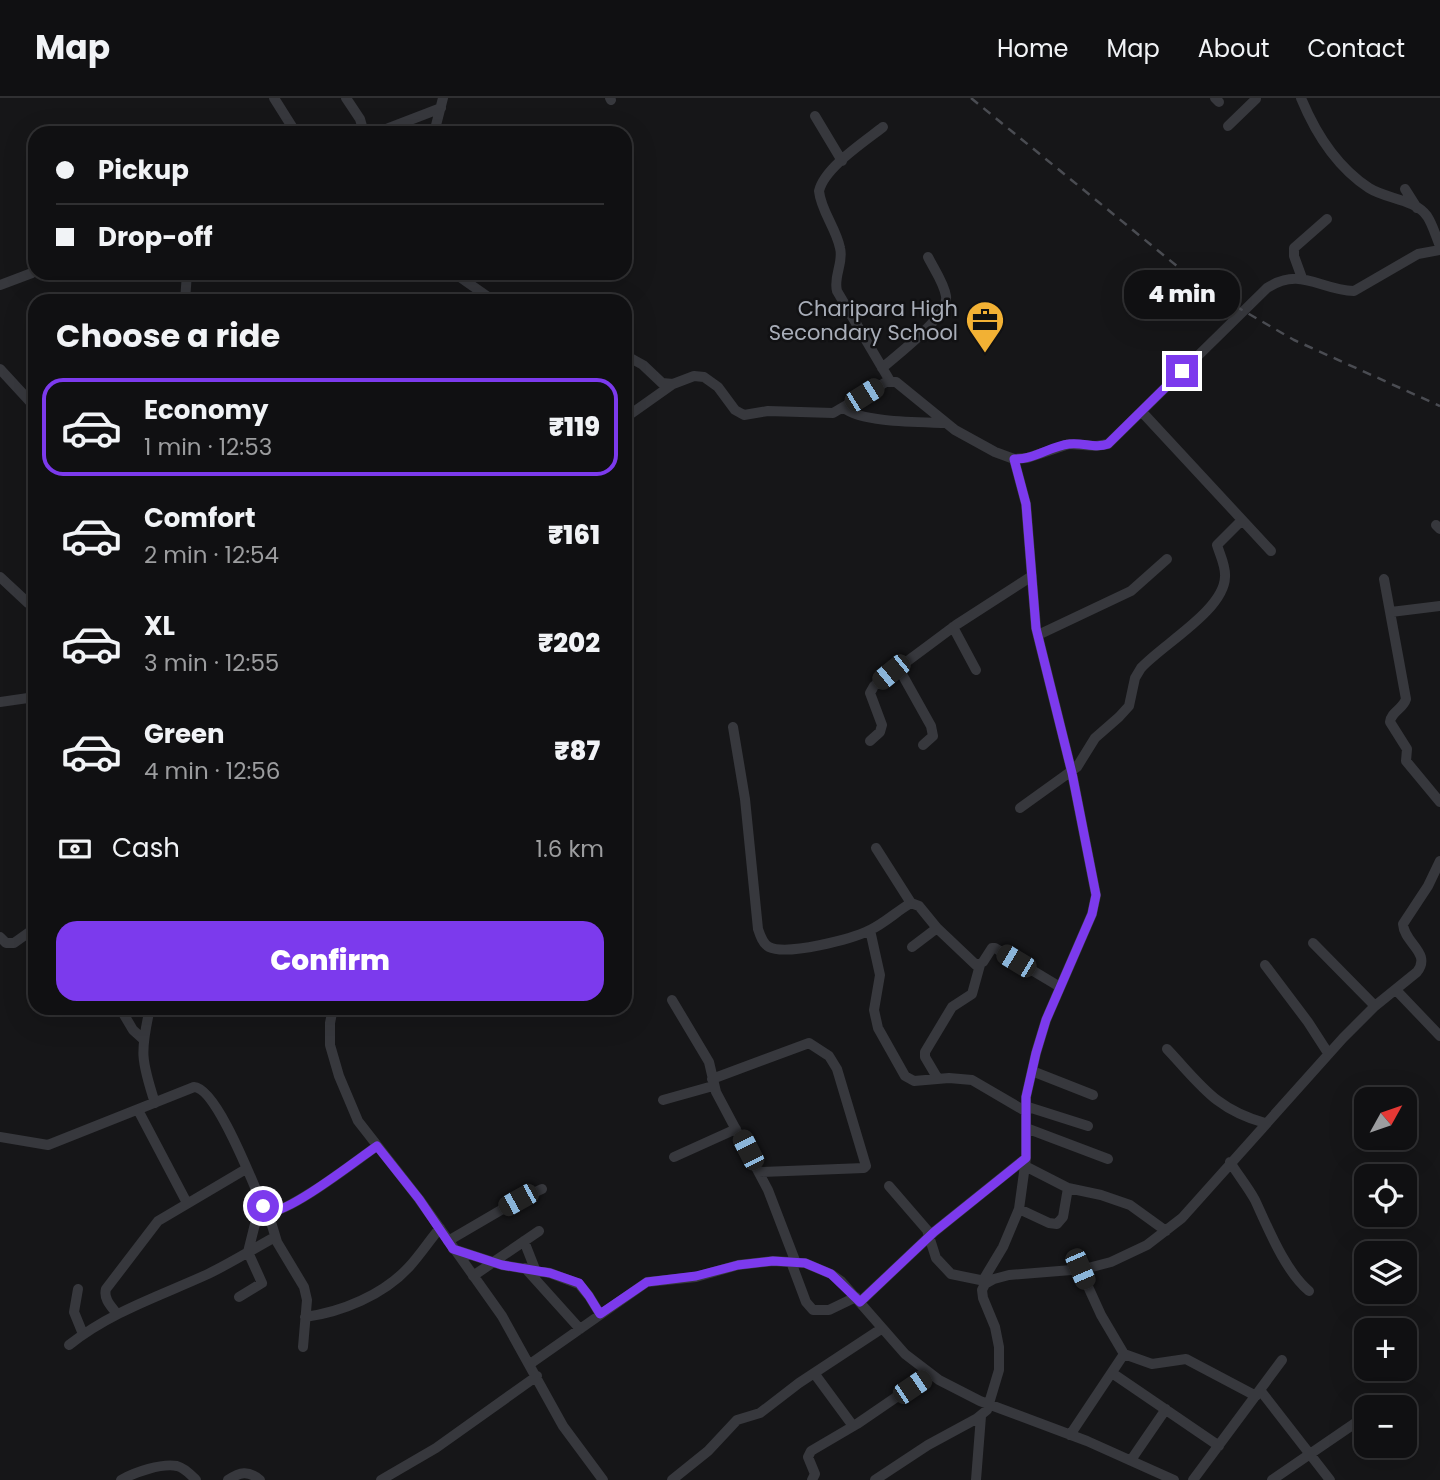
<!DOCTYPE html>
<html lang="en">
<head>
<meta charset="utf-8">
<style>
  :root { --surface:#101012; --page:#19191b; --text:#f1f3f6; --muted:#9c9d9f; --line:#303032; --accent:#7c3aed }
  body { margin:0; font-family:Poppins,sans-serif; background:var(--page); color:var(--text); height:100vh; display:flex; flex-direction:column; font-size:26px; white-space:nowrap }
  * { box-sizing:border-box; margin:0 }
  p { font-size:23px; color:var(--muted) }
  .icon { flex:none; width:38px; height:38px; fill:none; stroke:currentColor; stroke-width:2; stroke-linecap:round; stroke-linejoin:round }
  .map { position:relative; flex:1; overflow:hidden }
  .panel { position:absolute; left:28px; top:196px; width:604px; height:721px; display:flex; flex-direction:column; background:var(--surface); border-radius:21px; box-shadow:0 7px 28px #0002,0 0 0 2px var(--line) }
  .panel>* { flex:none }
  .hud { position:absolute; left:28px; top:28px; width:604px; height:154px; border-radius:21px; box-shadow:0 7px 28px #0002,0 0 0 2px var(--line); display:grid; align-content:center; height:154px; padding:0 28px; background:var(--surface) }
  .needle { width:46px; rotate:50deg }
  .buttons { position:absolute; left:1354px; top:989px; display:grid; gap:14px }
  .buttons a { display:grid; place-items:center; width:63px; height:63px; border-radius:14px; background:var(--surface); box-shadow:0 7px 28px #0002,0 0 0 2px var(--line); font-size:35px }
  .end { position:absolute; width:32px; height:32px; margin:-16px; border:9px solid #7c3aed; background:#fff; box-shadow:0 0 0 4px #fff }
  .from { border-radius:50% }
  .bubble { position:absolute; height:49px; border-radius:21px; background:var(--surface); box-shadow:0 7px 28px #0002,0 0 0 2px var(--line); font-size:23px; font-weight:800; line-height:49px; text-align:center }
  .car { position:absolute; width:21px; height:42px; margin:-21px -10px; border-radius:9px; box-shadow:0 0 5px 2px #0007; background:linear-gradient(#222 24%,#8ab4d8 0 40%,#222 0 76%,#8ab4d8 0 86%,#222 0) }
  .hud b { display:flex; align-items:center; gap:24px; height:66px; font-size:26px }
  .hud b+b { border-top:2px solid var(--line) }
  .hud i { width:18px; height:18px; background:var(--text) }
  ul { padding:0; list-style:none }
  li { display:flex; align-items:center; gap:21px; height:98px; margin:0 14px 10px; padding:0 14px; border:4px solid transparent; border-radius:21px }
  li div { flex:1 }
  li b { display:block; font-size:26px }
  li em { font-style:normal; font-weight:800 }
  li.selected { border-color:var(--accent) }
  li>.icon { width:63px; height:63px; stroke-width:1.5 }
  h2 { padding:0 28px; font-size:32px; line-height:84px }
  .pay { display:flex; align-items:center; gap:18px; height:77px; padding:0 28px; font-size:26px }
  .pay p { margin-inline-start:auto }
  .button { display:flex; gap:14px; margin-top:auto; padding:14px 28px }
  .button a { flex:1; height:80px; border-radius:21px; background:var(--accent); color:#fff; font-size:28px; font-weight:800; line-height:80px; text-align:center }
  header { display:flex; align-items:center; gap:42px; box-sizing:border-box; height:98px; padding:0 35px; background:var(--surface); border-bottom:2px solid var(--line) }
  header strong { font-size:33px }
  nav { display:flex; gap:38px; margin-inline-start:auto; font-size:24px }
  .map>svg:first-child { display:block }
</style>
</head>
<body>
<header>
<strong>Map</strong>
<nav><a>Home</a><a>Map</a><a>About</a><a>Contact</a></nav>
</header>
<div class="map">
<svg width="1440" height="1382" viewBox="0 0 1440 1382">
  <rect width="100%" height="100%" fill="#161618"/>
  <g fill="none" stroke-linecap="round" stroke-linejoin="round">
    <!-- minor -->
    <path stroke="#37383d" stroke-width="10" d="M274,0l22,35
      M346,0l14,21 4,14
      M610,0l1,2
      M1215,0l4,4
      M1301,0c14,34 36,69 68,90 17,11 46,11 58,28 6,9 9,21 13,30
      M815,18l27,45
      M1228,28l28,-27
      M883,29c-19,15 -59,41 -64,64 2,20 17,37 21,57 4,15 -7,28 -3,43l53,90
      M376,35l65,-25
      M434,35l9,-35
      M1405,91l12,19
      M454,175l40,28
      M1302,180l-8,-22v-8l33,-29
      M0,187l32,-12
      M185,203l2,-28
      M625,257l18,10 19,18 11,1 21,-8 10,1 14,10 17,23 9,5 24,-4 65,2 53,-31h10l59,48 40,22 19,7 13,-1 42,-14 27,2 12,-2 159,-156c34,-22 52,2 87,3l64,-37 22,-4
      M882,270c15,-13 67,-52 64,-72 -2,-13 -12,-27 -18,-39
      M0,271l35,38
      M844,310c18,15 78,14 102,15
      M1142,314l129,139
      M625,320l48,-34
      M1436,427l4,4
      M0,479l28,26 7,3
      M1384,481l22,120c-3,10 -15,13 -16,23l17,27 -1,12 34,41
      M1391,514l49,-6
      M953,529l23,43
      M1038,537l93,-44 36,-32
      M898,569l33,59 2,10 -10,9
      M0,604l35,-5
      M733,629l12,72 13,130c2,6 5,15 11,18 18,9 83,-8 101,-17 15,-7 27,-19 41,-27l8,3 18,22 39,37 7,-3 9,-14h3l65,39
      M870,643l10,-9 2,-7 -12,-32 4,-7 82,-61 76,-49
      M1020,710l57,-41 18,-29 24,-21 10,-11 6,-28 6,-10c22,-24 83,-58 84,-91 1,-11 -5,-22 -8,-32l25,-25
      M876,750l35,55
      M870,832l10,45 -6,35 4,18 27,48 9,5 35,-3 23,2 53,31
      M0,839l6,6h8l21,-15
      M1313,845l62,63
      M912,849l25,-19
      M1265,867l43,57 20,31
      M1396,892l44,46
      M672,902l37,62 7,30 52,98 28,73
      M120,910l13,22 10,9
      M150,910c-10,44 -9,52 5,95
      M333,910l-3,15v22l9,31 19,45 61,78 83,117 61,110 40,54
      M1167,951c34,36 48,60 98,74
      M1032,973l61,24
      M712,981l97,-36 20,13 8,13 29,97 -2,2 -105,4
      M938,981l-13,-22v-5l27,-45 20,-13 8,-29
      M663,1002l50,-14
      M1025,1008l63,20
      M138,1012l49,93
      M1026,1030l82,31
      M0,1039l48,8 146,-58c23,1 59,97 69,119l5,6c20,2 89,-52 109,-66
      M674,1059l62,-28
      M1230,1064c8,13 18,25 25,38 13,28 30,71 54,91
      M1025,1068l43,22 33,7 29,10 36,26
      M889,1088l38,44 9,28 15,16 34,7
      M1019,1111l30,14 8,1 6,-7 5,-29
      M448,1143l70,-41 24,-11
      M524,1143l11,28
      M453,1151l49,16 48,8 29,11 10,12 11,18
      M791,1164l15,40 7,8h16l27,-13
      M525,1170l55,61
      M473,1178l66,-45
      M985,1186v-7l18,-30 16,-38 7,-51v-61l10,-44 10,-33 46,-106 4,-19 -24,-122 -36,-145 -10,-124 -12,-45
      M78,1191l-4,23 9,22
      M239,1199l23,-14 -14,-31 7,-28 13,-12 9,30 27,45 3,13 -4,47
      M860,1204l74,-70 92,-74
      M117,1216c-5,-7 -14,-15 -11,-25l52,-68 88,-52
      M305,1219c37,-5 78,-22 104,-50 11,-12 20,-26 31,-39
      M69,1247c43,-34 91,-49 139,-71 23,-11 45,-25 67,-37
      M1124,1256l28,10 34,-5 70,37
      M530,1266l117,-82 49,-5 42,-12 35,-4 32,2 26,11 10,7 64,73 34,26 41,21 107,40 87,39
      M814,1275l39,53
      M1112,1275l107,73
      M1260,1292l70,90
      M1070,1337l54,-81 -23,-39 -21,-46
      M1131,1362l35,-51
      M121,1382c14,-8 41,-17 56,-14 8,2 14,9 19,14
      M228,1382c12,-8 20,-10 32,0
      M381,1382l55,-32 101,-72
      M672,1382l36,-29 29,-31 23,-7 39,-30 82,-54
      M812,1382l3,-6 -7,-17 3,-6 46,-27 73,-50
      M875,1382l53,-35 48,-26 11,-9 12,-40v-23l-4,-20 -12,-29 -1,-8 3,-6 9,-5 15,-4 75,-6 27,-7 36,-17 35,-27 161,-180 32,-32 42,-34c15,-19 -13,-29 -14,-48l25,-38 12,-25
      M976,1382l5,-64
      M1193,1382l89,-120
      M1272,1382l95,-65"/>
    <!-- rail -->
    <path stroke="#4a4c52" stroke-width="2.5" stroke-dasharray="9 7" stroke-linecap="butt" d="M971,0l212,173 35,25 76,44 146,66"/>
  </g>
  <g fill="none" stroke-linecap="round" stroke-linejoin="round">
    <!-- route -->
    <path stroke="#7c3aed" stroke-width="9" d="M263,1108l5,6c20,2 89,-52 109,-66l42,53 34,50 49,16 48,8 29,10 10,13 11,18 47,-32 49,-6 42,-11 35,-4 32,2 26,11 29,28 74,-70 92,-74v-61l10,-44 10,-33 46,-106 4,-19 -24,-122 -36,-145 -10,-124 -12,-45c20,1 36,-13 55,-15 14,-2 26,5 39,0l74,-73"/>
  </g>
  <!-- icons -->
  <defs>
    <g id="office-pin" transform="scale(2.0125)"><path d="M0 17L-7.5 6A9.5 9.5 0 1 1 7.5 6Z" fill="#f2b134" stroke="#111113"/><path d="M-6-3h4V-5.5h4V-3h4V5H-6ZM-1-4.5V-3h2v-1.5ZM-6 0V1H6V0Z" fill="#111"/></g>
  </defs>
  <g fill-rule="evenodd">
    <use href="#office-pin" x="985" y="222"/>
  </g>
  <g text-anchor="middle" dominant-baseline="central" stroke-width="5" stroke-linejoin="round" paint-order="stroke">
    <!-- poi labels -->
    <g font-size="21" fill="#a8adb8" stroke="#111113" text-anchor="end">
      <text x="958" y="210">Charipara High<tspan x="958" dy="24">Secondary School</tspan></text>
    </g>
  </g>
</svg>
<div class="buttons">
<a><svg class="needle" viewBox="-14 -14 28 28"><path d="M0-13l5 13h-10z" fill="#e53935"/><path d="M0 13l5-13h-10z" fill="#9c9d9f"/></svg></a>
<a><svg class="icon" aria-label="locate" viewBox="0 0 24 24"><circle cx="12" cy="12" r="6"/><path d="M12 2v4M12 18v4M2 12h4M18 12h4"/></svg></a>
<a><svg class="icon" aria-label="layers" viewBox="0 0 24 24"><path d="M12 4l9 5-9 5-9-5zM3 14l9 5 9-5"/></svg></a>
<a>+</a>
<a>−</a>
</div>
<i class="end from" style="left:263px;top:1108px"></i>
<i class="end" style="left:1182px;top:273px"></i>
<div class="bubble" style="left:1124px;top:172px;width:116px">4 min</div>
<i class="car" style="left:864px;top:297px;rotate:58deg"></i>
<i class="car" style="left:891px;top:574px;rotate:231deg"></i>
<i class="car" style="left:1016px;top:863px;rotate:301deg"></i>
<i class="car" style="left:748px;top:1052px;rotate:333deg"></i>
<i class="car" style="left:518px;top:1102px;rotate:241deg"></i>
<i class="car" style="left:1080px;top:1171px;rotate:157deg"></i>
<i class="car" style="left:912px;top:1289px;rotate:56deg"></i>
<div class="hud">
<b><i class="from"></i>Pickup</b>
<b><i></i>Drop-off</b>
</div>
<section class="panel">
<h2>Choose a ride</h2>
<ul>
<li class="selected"><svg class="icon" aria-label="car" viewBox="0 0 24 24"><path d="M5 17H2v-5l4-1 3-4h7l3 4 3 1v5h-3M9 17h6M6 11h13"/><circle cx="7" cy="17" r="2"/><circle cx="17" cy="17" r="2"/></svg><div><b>Economy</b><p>1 min · 12:53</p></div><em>₹119</em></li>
<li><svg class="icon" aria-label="car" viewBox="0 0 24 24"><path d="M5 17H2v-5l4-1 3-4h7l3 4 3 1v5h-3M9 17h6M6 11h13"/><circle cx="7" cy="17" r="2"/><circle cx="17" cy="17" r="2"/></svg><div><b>Comfort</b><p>2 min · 12:54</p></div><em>₹161</em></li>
<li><svg class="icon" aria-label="car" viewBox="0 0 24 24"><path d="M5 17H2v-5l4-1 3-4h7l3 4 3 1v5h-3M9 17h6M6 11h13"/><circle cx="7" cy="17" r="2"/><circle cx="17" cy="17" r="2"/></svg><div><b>XL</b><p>3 min · 12:55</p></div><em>₹202</em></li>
<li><svg class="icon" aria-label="car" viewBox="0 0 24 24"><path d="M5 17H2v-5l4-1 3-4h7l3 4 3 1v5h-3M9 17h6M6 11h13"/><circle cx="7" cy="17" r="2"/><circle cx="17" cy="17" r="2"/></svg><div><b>Green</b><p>4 min · 12:56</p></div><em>₹87</em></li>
</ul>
<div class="pay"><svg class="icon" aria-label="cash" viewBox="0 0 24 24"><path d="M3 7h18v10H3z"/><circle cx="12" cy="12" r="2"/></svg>Cash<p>1.6 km</p></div>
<div class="button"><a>Confirm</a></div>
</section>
</div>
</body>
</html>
